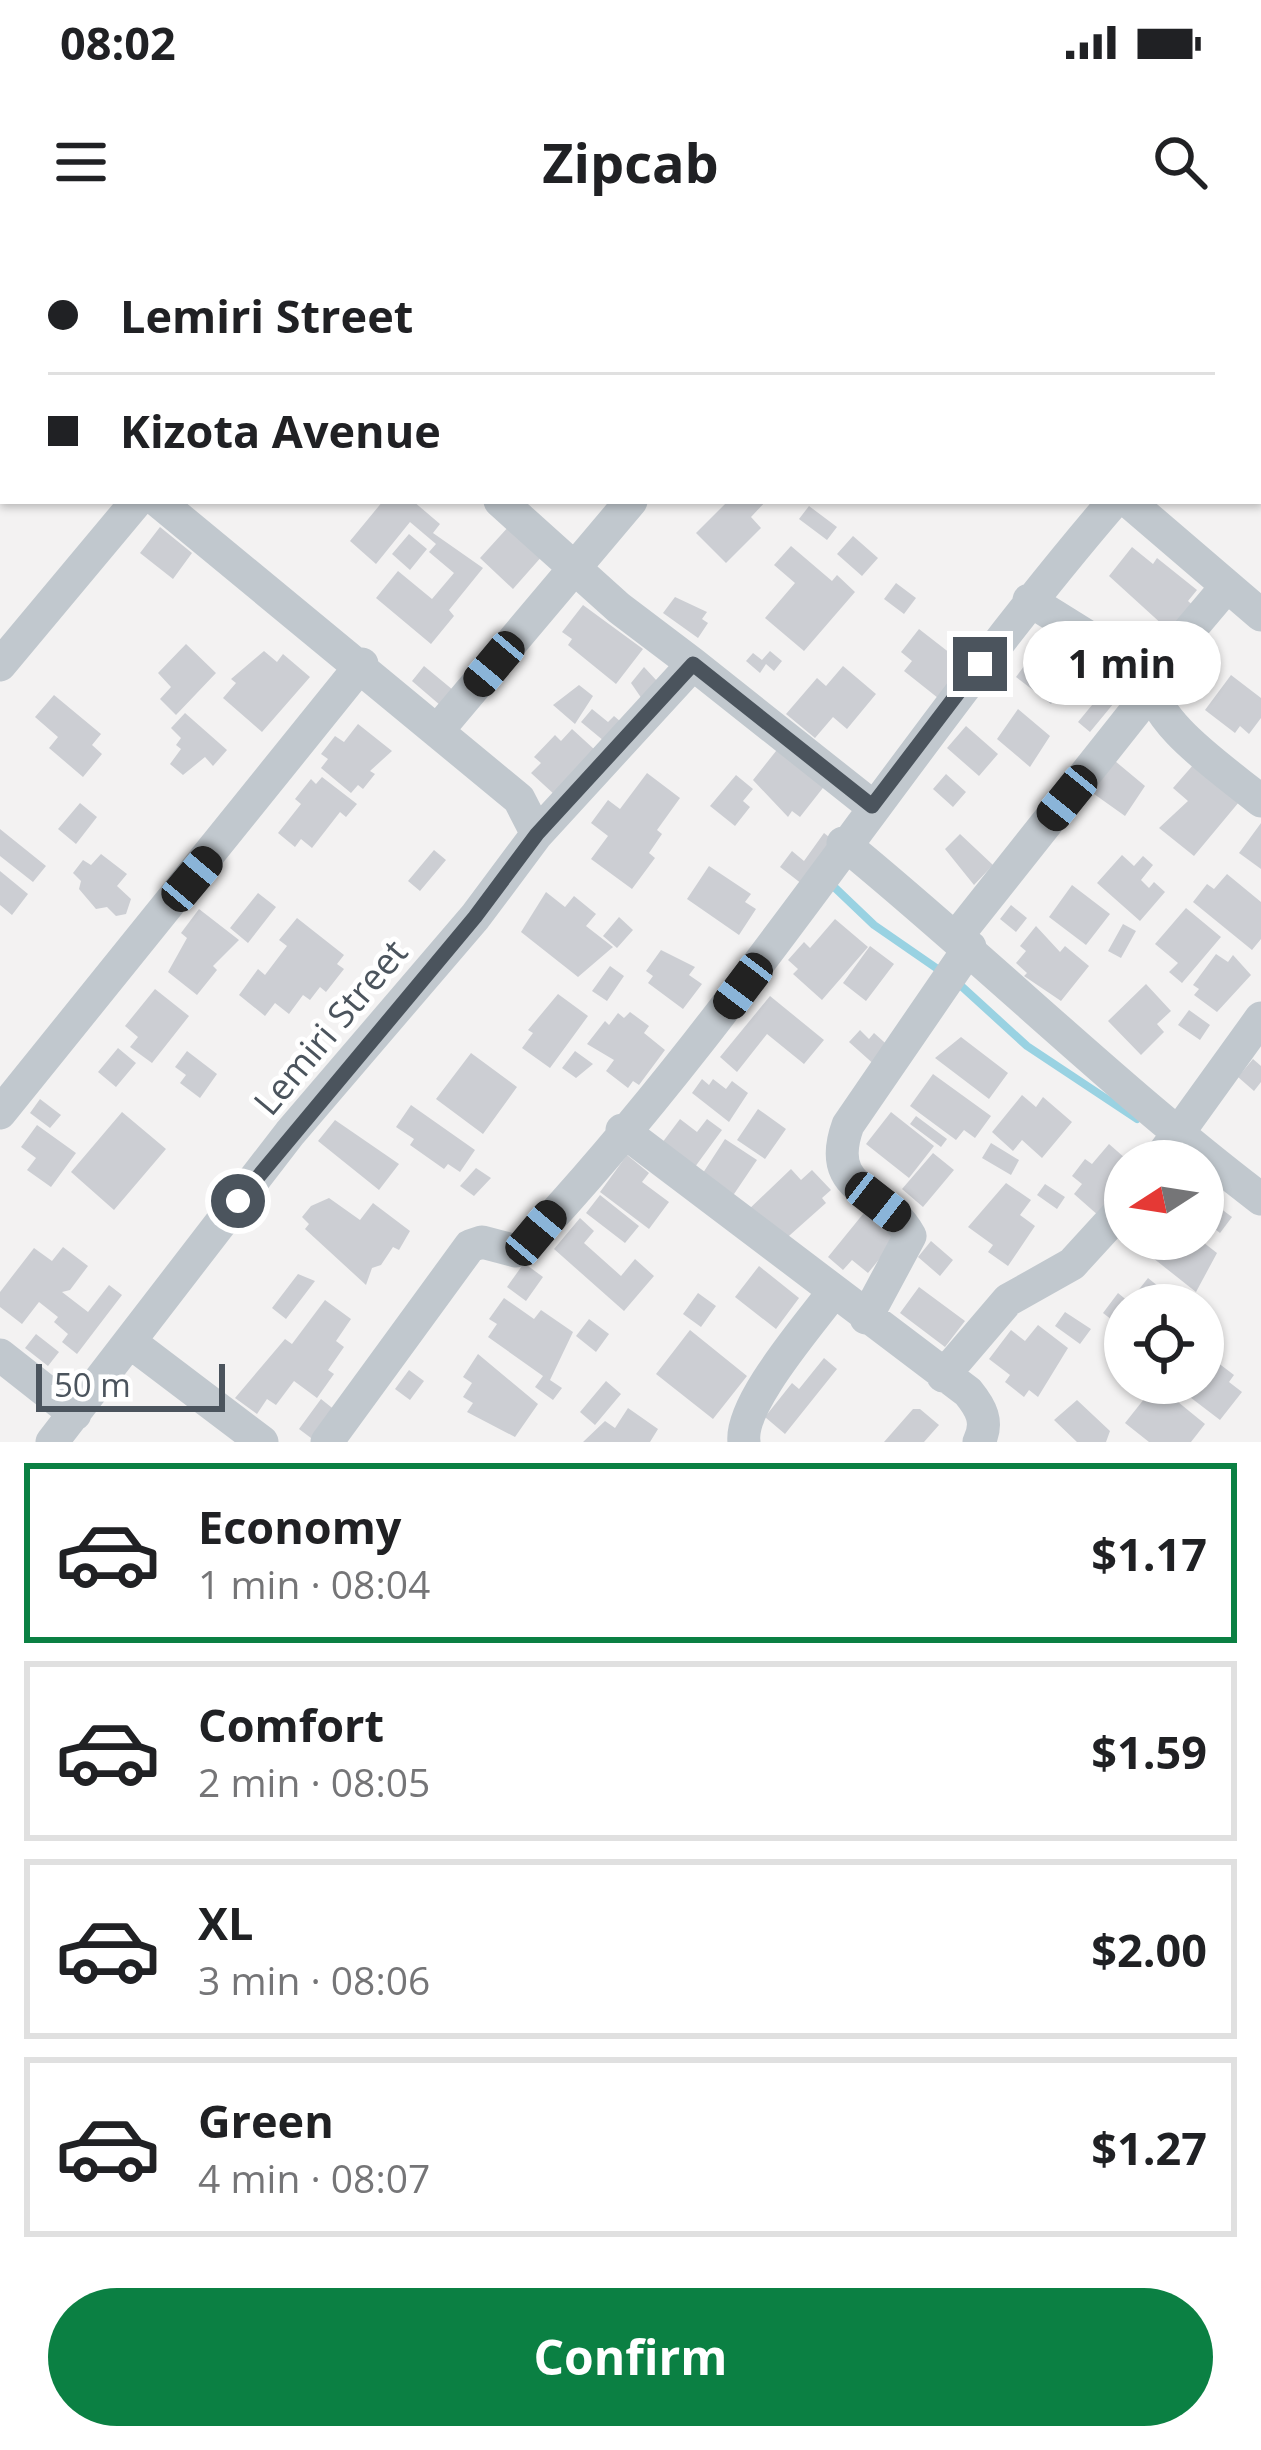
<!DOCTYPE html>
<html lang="en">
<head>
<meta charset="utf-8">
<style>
  :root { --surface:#fff; --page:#f6f6f6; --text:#202124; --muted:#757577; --line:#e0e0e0; --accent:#0b8043 }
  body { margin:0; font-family:"Open Sans",sans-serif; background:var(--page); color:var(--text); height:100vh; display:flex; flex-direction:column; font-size:45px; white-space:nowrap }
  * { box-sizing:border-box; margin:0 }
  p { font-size:39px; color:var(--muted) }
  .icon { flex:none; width:66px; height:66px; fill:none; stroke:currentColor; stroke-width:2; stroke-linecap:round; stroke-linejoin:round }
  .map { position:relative; height:1202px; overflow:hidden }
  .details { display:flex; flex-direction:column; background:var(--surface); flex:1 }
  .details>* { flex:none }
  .banner { position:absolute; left:0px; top:0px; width:1263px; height:264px; box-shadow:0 3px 9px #0004; display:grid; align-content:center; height:264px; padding:0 48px; background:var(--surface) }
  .needle { width:78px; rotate:258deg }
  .fabs { position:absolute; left:1104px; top:900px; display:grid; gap:24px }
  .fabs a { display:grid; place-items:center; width:120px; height:120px; border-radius:50%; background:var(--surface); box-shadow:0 3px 9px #0004; font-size:60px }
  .scale { position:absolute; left:36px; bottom:30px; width:189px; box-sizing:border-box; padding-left:12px; border:6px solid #4b545d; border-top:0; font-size:33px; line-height:42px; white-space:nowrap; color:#4b545d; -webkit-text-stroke:9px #fff; paint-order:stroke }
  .end { position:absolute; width:54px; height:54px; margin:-27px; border:15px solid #4b545d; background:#fff; box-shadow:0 0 0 6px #fff }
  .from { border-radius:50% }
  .bubble { position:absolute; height:84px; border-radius:42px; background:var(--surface); box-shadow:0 3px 9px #0004; font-size:39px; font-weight:700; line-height:84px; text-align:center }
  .car { position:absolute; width:36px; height:72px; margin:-36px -18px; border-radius:15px; box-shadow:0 0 9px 3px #0007; background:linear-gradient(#222 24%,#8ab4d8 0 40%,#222 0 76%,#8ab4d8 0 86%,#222 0) }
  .banner b { display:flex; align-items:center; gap:42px; height:114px; font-size:45px }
  .banner b+b { border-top:3px solid var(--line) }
  .banner i { width:30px; height:30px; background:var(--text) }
  ul { padding:21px 0 0; list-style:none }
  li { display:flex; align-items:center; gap:36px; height:180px; margin:0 24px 18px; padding:0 24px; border:6px solid var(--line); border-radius:0px }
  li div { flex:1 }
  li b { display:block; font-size:45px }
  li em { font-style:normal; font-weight:700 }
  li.on { border-color:var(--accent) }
  li>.icon { width:108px; height:108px; stroke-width:1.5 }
  .cta { display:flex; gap:24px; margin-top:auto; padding:24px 48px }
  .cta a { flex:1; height:138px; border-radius:72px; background:var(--accent); color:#fff; font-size:48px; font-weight:700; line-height:138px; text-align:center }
  .status { display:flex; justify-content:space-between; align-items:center; height:84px; padding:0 60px; background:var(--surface); direction:ltr }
  .status svg { height:33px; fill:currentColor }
  header { display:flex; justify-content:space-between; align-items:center; height:156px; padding:0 48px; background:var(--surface); font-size:54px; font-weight:700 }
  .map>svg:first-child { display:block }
</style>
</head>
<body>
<div class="status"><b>08:02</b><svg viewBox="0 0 49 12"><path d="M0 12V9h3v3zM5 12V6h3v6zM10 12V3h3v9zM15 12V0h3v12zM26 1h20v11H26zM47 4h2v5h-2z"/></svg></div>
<header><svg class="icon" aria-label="menu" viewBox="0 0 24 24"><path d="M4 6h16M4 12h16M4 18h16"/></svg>Zipcab<svg class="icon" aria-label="search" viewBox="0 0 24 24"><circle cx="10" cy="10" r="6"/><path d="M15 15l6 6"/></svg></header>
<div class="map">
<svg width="1261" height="1202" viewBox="0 0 1261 1202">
  <rect width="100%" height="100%" fill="#f3f2f2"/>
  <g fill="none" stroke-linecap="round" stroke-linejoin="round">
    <!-- stream -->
    <path stroke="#99d2e2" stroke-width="8" d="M857,0l4,3
      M831,644l43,41 68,47
      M959,744l68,62 110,73"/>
  </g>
  <!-- building -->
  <path fill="#ccced3" d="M383,261h30l27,23 -7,9 50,35 -34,42 5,6 -23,28 -55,-46 22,-27 34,28 22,-26 -25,-21 7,-8 -26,-22 -34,42 -26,-23z
    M728,261h38l-15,16 10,11 -35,35 -30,-30z
    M809,266l28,21 -10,13 -28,-21z
    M510,285l33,30 -30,34 -33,-31z
    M160,287l32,26 -19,26 -33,-26z
    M409,294l18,15 -17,21 -18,-16z
    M853,296l25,22 -16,18 -25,-22z
    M791,306l41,35 5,-6 18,17 -51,59 -39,-33 30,-35 -21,-18z
    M1132,307l21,17 4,-6 40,32 -9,11 10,9 -22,27 -67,-61z
    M896,343l20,15 -12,16 -20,-15z
    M675,357l32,15 -5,7 6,4 -10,15 -35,-25z
    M583,365l60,44 -27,35 -48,-39 4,-6 -10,-7z
    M919,389l45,35 -26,34 -34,-27 8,-10 -11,-9z
    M1041,402l39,29 -13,17 -38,-30z
    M186,404l30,29 -40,42 -16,-16 11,-12 -13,-14z
    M264,411l13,11 6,-8 27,23 -48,55 -39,-34 13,-15 -5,-4z
    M770,411l12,10 -8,10 -8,-7 -6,9 -14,-12 7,-8 9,7z
    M1027,422l35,27 -11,15 -35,-27z
    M424,426l29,24 -13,15 -28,-24z
    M843,426l33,28 -29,35 -14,-12 -18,21 -29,-24 31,-36 9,8z
    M644,427l13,14 -15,18 -11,-16z
    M1231,435l30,23v20l-12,16 -9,-8 -5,7 -30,-23z
    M1111,442l12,10 -33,40 -12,-10z
    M579,445l14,11 -18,28 -22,-19z
    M54,455l47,39 -9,11 10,9 -19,23 -34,-29 9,-11 -23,-20z
    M592,469l16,13 6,-6 7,6 -17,19 -23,-19z
    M1018,469l32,27 -20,31 -33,-28z
    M185,473l42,37 -14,16 -8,-9 -22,18 -13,-11 11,-15 -5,-4 5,-7 -10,-10z
    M358,484l34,27 -22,20 5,3 -12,15 -5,-4 -7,8 -30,-25 7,-9 -7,-5 14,-18 9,6z
    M966,486l32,28 -19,22 -32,-28z
    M572,489l23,21 -40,45 -24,-22 10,-10 -7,-6 21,-22 6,6z
    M784,501l42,43 -26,33 -8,-6 -4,6 -35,-37z
    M1109,516l36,30 -20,30 -38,-27z
    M1194,524l45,38 -45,54 -35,-28 29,-27 -15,-13z
    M647,533l33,25 -23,32 5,4 -13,19 6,5 -23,31 -41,-30 17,-23 -17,-13 17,-23 12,9z
    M946,534l20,18 -13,15 -20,-18z
    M736,535l17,14 -10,12 7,6 -15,19 -25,-20z
    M322,537l35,27 -11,13 -6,-5 -28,36 -11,-9 -6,8 -17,-14 23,-29 -6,-5 16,-20 5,5z
    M80,563l17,14 -21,27 -18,-15z
    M1261,583v46l-22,-16z
    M0,589l46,37 -13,16 -33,-26z
    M824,593l10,8 -32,43 -22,-17 12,-16 12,10z
    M960,594l33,31 -19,20 -29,-36z
    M434,610l12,10 -26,31 -12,-10z
    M101,614l26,20 -10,12 14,13 -5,15 -10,2 -9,-9 -11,2 -17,-20 2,-8 -8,-8 10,-13 8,5z
    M1122,615l12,11 9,-10 10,9 -12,15 8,8 5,-6 11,10 -25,29 -43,-38z
    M709,626l42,28 -6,8 11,7 -17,26 -52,-36z
    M0,631l28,23 -16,21 -12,-10z
    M1227,634l34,28v37l-9,11 -59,-48 14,-18 7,5z
    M1072,645l38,29 -24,31 -37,-28z
    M546,652l19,15 9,-11 22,18 -10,12 27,21 -35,30 -57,-45z
    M258,653l18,14 -28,36 -18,-15z
    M1011,665l16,13 -11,14 -16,-13z
    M1186,668l35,29 -39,46 -13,-11 9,-9 -23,-19z
    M199,669l40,31 -26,26 4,4 -20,25 -29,-23 19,-34 -6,-5z
    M619,677l14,13 -16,18 -14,-12z
    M297,678l47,37 -7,9 7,5 -18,23 -6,-5 -10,13 -7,-5 -14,19 -14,-11 -10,13 -26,-21 19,-26 7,6 22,-29 -8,-6z
    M835,679l33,28 -46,53 -29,-26 5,-5 -10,-9 16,-18 6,6z
    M1123,684l13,7 -15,27 -13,-7z
    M1036,686l24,26 5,-6 24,20 -28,35 -37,-25 3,-3 -11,-10 10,-12 -6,-5z
    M870,706l24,18 -28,37 -23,-18z
    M661,710l34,17 -6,8 13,9 -19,25 -35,-26 5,-7 -7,-5z
    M1216,714l12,8 5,-7 18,20 -34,37 -23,-17 5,-6 -6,-4z
    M610,726l14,10 -17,25 -15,-10z
    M1146,744l25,27 -14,13 7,8 -23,23 -33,-34z
    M155,749l34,27 -37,47 -22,-16 8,-10 -13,-11z
    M558,754l30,22 -38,52 -28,-20 11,-15 -5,-3z
    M770,756l54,44 -20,24 -37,-30 -30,38 -17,-15z
    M1189,770l21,15 -10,15 -22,-15z
    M630,772l19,14 -5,7 21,17 -26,35 -6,-4 -5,7 -22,-17 8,-11 -27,-16 18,-23 4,4 9,-12 6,5z
    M860,790l9,9 5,-6 19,17 -16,17 -28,-25z
    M961,797l47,36 -19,26 -54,-41z
    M118,808l18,15 -20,24 -18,-15z
    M187,811l30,23 -17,24 -20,-15 6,-8 -11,-8z
    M575,811l18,13 -17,14 -14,-10z
    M471,813l46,34 -34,47 -47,-35z
    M1253,819l8,7v16l-7,9 -16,-14z
    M933,834l58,42 -16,22 -11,-8 -8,10 -46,-34z
    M702,839l7,6 4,-6 13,10 6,-8 16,12 -19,29 -37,-29z
    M1022,855l14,12 7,-10 29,25 -30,36 -20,-18 -9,11 -21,-19z
    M40,859l21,16 -11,13 -20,-15z
    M411,865l64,45 -15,22 -12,-8 -4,5 -34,-24 4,-6 -18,-12z
    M758,869l28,20 -21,30 -28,-19z
    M122,872l44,37 -52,61 -43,-38z
    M891,872l43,34 -25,32 -43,-34z
    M916,876l31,23 -6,8 -31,-23z
    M680,879l17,13 10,-13 15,11 -30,41 -33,-24z
    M335,880l64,44 -20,26 -61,-49z
    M37,885l39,28 -25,34 -24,-17 9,-12 -15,-11z
    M725,899l32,21 -25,37 -31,-21z
    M991,903l28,17 -8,15 -29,-17z
    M1109,904l16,14v27l-26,31 -25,-22 8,-10 -10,-8 13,-17 7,5z
    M933,913l21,17 -31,37 -21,-18z
    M627,915l22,18 -7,9 27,20 -20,27 -49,-37z
    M476,928l15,10 -17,18 -14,-10z
    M791,929l10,11 11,-10 19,20 -9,8 4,5 -45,40 -36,-30z
    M1203,940l16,12 -7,10 20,15 -12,16 -17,-13z
    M1006,943l25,17 -11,15 15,11 -27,40 -20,-14 5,-7 -25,-18z
    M1045,944l20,13 -8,12 -20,-14z
    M600,955l39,31 -14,17 -39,-30z
    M329,958l31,22 13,-17 37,28 -11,19 -6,-3 -12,18 -9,3 -6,17 -61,-56 4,-5 -7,-7 9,-11z
    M872,963l31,27 -35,43 -16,-13 -9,10 -15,-13z
    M580,978l14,13 -10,12 37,33 14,-17 19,17 -30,35 -70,-62z
    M1129,999h70l18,14 -21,39z
    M931,1001l22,19 -13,16 -22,-19z
    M63,1007l25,19 -18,24 -8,2 26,20 21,-27 13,10 -45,59 -15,-12 6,-8 -14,-12 4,-5 -19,-15 -17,22 -22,-17v-15l34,-44 18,13z
    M524,1023l19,14 -17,24 -19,-14z
    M759,1026l40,32 -23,31 -41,-32z
    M298,1034l17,7 -29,38 -14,-11z
    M1148,1038l26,21 -5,6h-44v25l-22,-17 15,-20 11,9z
    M919,1047l46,34 -20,26 -45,-34z
    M698,1053l18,13 -15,21 -18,-13z
    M504,1058l30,21 7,-9 32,22 -23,48 12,8 -9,12 -18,-13 8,-11 -55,-39 9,-13 -8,-5z
    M325,1060l26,19 -15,22 8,6 -16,23 6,4 -17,24 -23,-17 -18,24 -9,-6 -10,15 -22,-16 50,-59 7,5z
    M1065,1072l26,17 -11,15 -25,-18z
    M589,1079l20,15 -13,18 -20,-16z
    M1038,1085l30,23 -30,49 -9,-7 -5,7 -19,-15 5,-7 -21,-16 22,-29 14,11z
    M690,1090l57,46 -34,43 -57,-45z
    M36,1094l23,18 -11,14 -23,-18z
    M478,1114l60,50 -23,33 -48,-25 6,-9 -10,-6 9,-14 -9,-6z
    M1209,1116l25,19 -5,7 13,10 -22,28 -38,-29 7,-8h14v-19z
    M824,1118l13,11 -52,65 -20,-17 27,-34 7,6z
    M409,1130l15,11 -14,19 -15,-11z
    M606,1141l15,13 -26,31 -15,-13z
    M1156,1144l49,40 -14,18h-42l-24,-19z
    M321,1159l15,12 -21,30 -16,-12z
    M1077,1160l33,31 -4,11h-29l-23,-22z
    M628,1168l30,21 -8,13h-67l22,-21 10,7z
    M913,1169h7l19,16 -15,17h-40z"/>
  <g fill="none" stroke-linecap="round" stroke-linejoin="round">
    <!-- minor -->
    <path stroke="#c1c8ce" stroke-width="33" d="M184,0l4,3
      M805,0l3,3
      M834,3l2,-3
      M0,138l3,3
      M158,261l361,298 18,35
      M500,261l119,107 74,56
      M1128,261l133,114
      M1227,346l-76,90c-5,44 77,97 110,125
      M1029,360l122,76
      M0,425l137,-164
      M438,490l193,-229
      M843,603c142,116 272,245 418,356
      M957,696l192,-242
      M0,873l362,-449
      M622,890l346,262c13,16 21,30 11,50
      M1158,921l103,-143
      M866,1078l44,-82c-26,-49 -87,-42 -62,-111l122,-178
      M130,1102l132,100
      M0,1115l75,59
      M943,1136l65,-76 64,-36 53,-58
      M52,1202l238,-309 185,-216 62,-83 156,-170 179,142
      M327,1202l143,-196 12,-4 34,9 8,-4c218,-232 383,-505 590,-746
      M744,1202c-5,-38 66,-118 90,-151"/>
  </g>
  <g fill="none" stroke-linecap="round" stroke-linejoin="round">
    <!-- route -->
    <path stroke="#4b545d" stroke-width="15" d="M238,961l237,-284 62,-83 156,-170 179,142 108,-142"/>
  </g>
  <g text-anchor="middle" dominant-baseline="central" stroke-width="10" stroke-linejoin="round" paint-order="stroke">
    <!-- street labels -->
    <g font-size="36" fill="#4b545d" stroke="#fff">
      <text transform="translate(330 787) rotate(-50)">Lemiri Street</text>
    </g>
  </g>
</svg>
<div class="fabs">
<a><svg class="needle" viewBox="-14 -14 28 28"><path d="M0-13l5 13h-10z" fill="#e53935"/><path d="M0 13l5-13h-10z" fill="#757577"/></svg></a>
<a><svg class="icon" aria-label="locate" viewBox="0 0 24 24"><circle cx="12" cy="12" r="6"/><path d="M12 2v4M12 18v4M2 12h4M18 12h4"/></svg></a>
</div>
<div class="scale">50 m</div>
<i class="end from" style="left:238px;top:961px"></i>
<i class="end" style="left:980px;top:424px"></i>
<div class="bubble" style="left:1023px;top:381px;width:198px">1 min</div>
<i class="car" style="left:494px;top:424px;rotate:220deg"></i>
<i class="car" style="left:1067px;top:558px;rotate:219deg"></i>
<i class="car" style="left:192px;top:639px;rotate:40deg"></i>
<i class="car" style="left:743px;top:746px;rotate:217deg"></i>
<i class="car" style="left:878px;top:962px;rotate:128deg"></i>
<i class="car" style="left:536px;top:993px;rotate:40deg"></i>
<div class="banner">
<b><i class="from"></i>Lemiri Street</b>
<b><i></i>Kizota Avenue</b>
</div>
</div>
<section class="details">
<ul>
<li class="on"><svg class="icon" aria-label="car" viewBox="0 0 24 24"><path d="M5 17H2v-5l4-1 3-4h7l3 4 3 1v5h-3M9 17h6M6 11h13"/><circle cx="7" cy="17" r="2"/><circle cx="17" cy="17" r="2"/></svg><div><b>Economy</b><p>1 min · 08:04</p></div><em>$1.17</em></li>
<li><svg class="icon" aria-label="car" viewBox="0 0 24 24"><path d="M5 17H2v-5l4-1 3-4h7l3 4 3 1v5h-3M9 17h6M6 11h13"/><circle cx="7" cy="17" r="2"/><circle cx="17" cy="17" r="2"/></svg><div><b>Comfort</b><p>2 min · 08:05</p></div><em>$1.59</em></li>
<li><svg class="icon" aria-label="car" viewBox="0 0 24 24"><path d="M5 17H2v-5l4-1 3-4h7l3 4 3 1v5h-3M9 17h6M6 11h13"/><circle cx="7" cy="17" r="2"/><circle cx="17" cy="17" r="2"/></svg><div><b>XL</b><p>3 min · 08:06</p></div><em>$2.00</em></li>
<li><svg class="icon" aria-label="car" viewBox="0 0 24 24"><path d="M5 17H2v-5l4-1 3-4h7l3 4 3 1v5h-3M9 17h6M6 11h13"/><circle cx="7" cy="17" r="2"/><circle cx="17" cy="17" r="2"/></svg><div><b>Green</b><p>4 min · 08:07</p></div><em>$1.27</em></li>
</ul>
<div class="cta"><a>Confirm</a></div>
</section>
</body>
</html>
